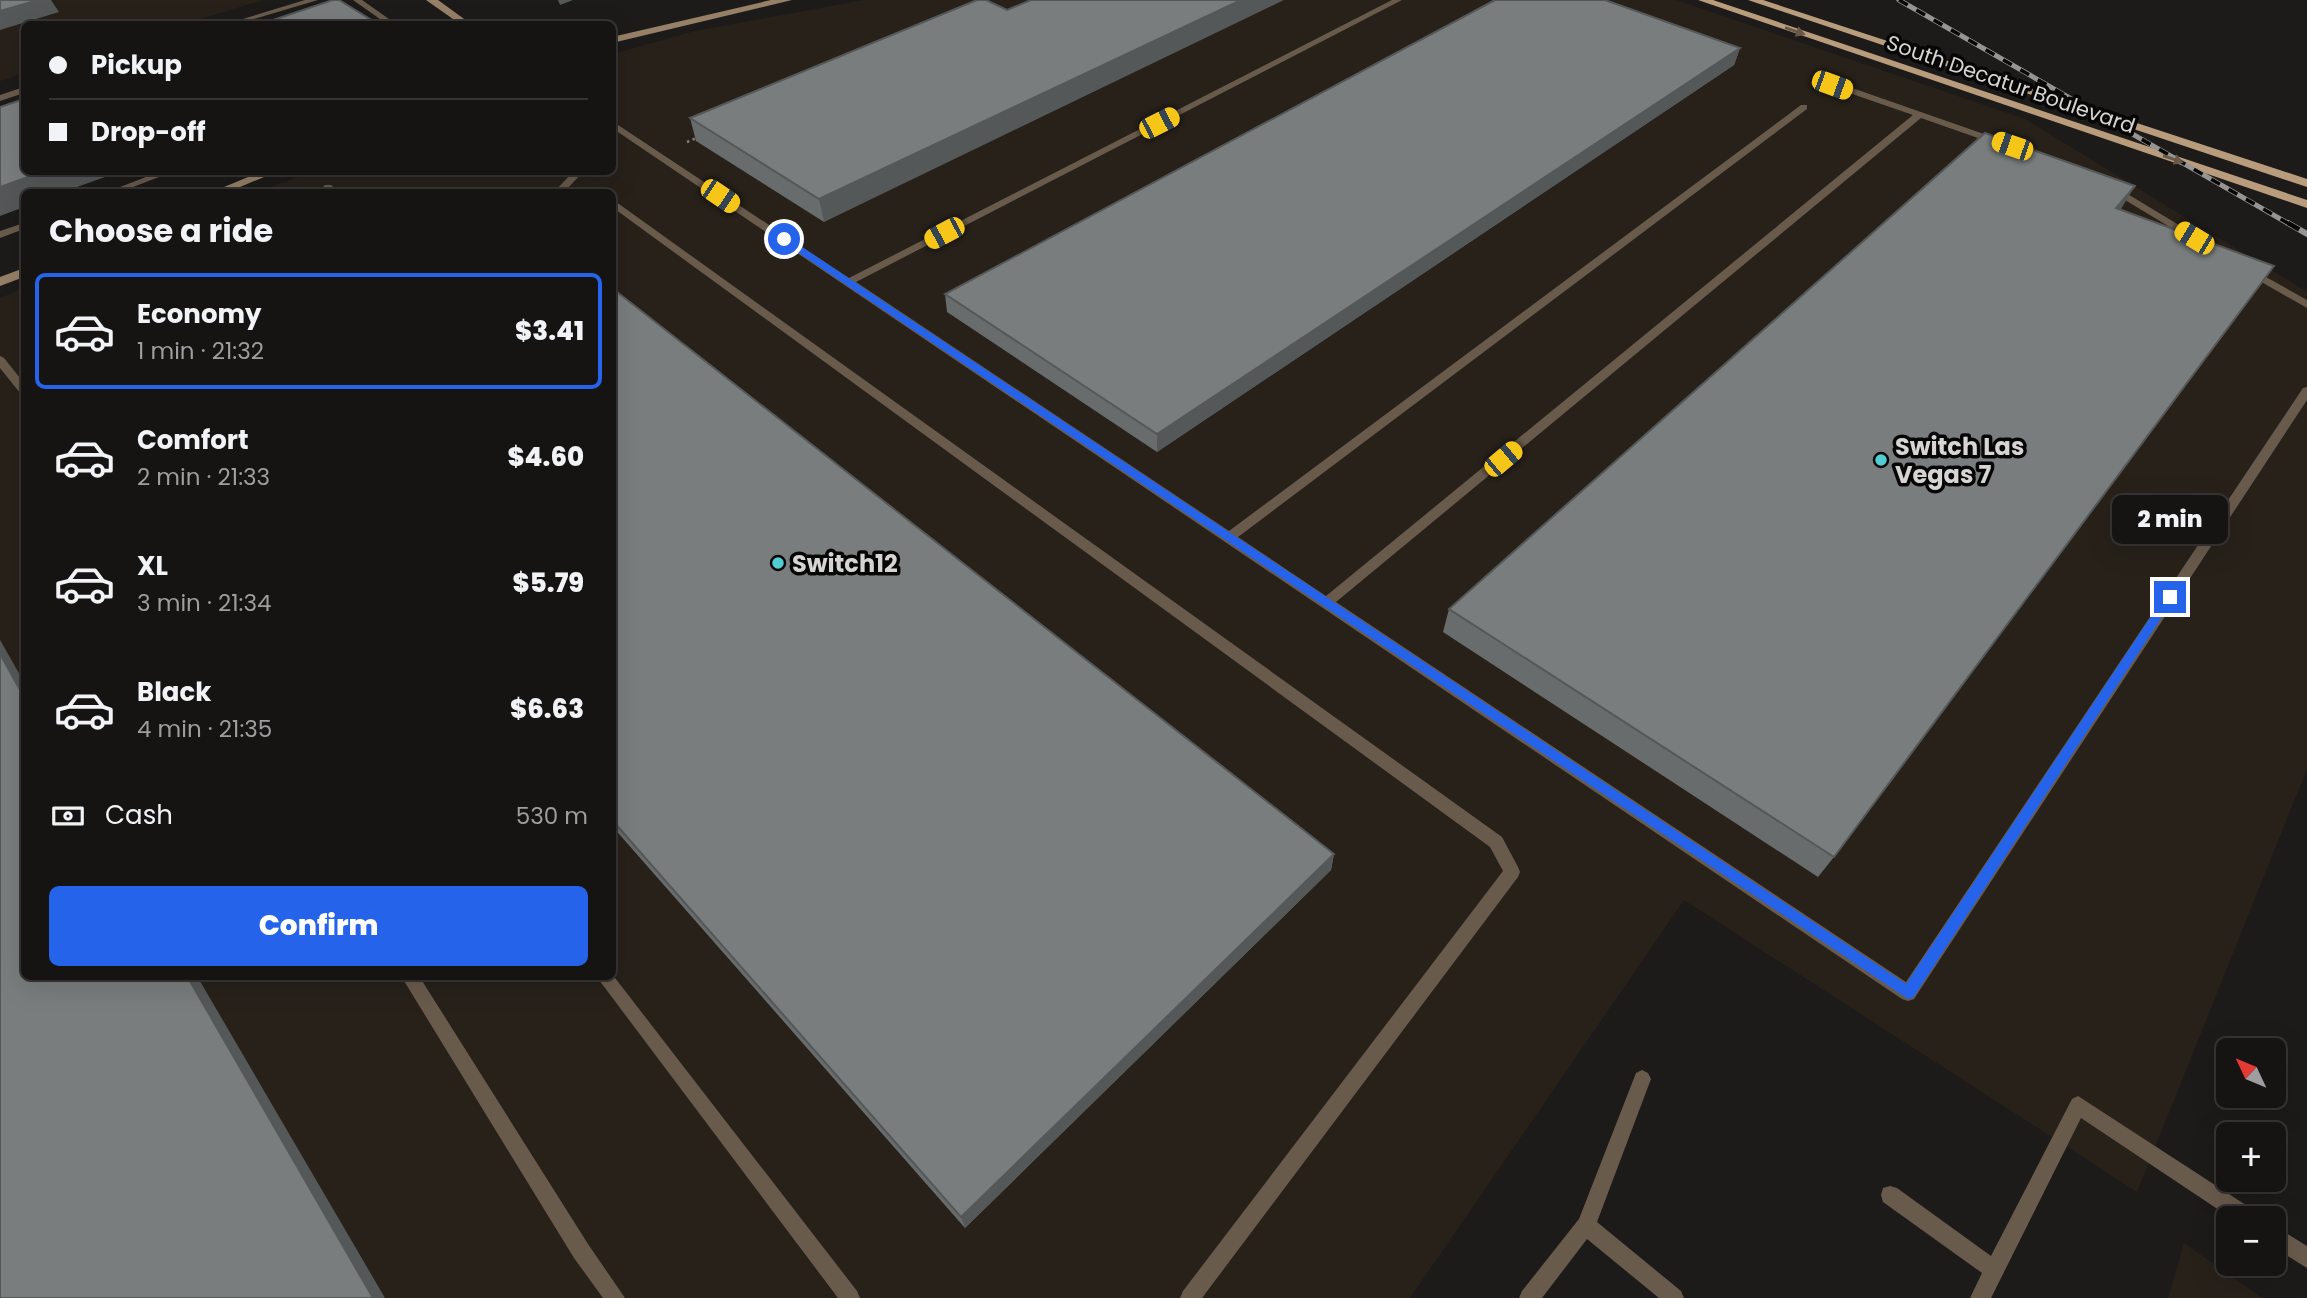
<!DOCTYPE html>
<html lang="en">
<head>
<meta charset="utf-8">
<style>
  :root { --surface:#161413; --page:#1f1d1c; --text:#f1f3f6; --muted:#9e9ea0; --line:#353333; --accent:#2563eb }
  body { margin:0; font-family:Poppins,sans-serif; background:var(--page); color:var(--text); height:100vh; display:flex; flex-direction:column; font-size:26px; white-space:nowrap }
  * { box-sizing:border-box; margin:0 }
  p { font-size:23px; color:var(--muted) }
  .icon { flex:none; width:38px; height:38px; fill:none; stroke:currentColor; stroke-width:2; stroke-linecap:round; stroke-linejoin:round }
  .map { position:relative; flex:1; overflow:hidden }
  .side { position:absolute; left:21px; top:189px; width:595px; height:791px; display:flex; flex-direction:column; background:var(--surface); border-radius:10px; box-shadow:0 7px 28px #0002,0 0 0 2px var(--line) }
  .side>* { flex:none }
  .guide { position:absolute; left:21px; top:21px; width:595px; height:154px; border-radius:10px; box-shadow:0 7px 28px #0002,0 0 0 2px var(--line); display:grid; align-content:center; height:154px; padding:0 28px; background:var(--surface) }
  .needle { width:46px; rotate:314deg }
  .controls { position:absolute; left:2216px; top:1038px; display:grid; gap:14px }
  .controls a { display:grid; place-items:center; width:70px; height:70px; border-radius:10px; background:var(--surface); box-shadow:0 7px 28px #0002,0 0 0 2px var(--line); font-size:35px }
  .end { position:absolute; width:32px; height:32px; margin:-16px; border:9px solid #2563eb; background:#fff; box-shadow:0 0 0 4px #fff }
  .from { border-radius:50% }
  .bubble { position:absolute; height:49px; border-radius:10px; background:var(--surface); box-shadow:0 7px 28px #0002,0 0 0 2px var(--line); font-size:23px; font-weight:800; line-height:49px; text-align:center }
  .car { position:absolute; width:21px; height:42px; margin:-21px -10px; border-radius:9px; box-shadow:0 0 5px 2px #0007; background:linear-gradient(#f5c518 24%,#345 0 40%,#f5c518 0 76%,#345 0 86%,#f5c518 0) }
  .guide b { display:flex; align-items:center; gap:24px; height:66px; font-size:26px }
  .guide b+b { border-top:2px solid var(--line) }
  .guide i { width:18px; height:18px; background:var(--text) }
  ul { padding:0; list-style:none }
  li { display:flex; align-items:center; gap:21px; height:116px; margin:0 14px 10px; padding:0 14px; border:4px solid transparent; border-radius:10px }
  li div { flex:1 }
  li b { display:block; font-size:26px }
  li em { font-style:normal; font-weight:800 }
  li.active { border-color:var(--accent) }
  li>.icon { width:63px; height:63px; stroke-width:1.5 }
  h2 { padding:0 28px; font-size:32px; line-height:84px }
  .pay { display:flex; align-items:center; gap:18px; height:77px; padding:0 28px; font-size:26px }
  .pay p { margin-inline-start:auto }
  .action { display:flex; gap:14px; margin-top:auto; padding:14px 28px }
  .action a { flex:1; height:80px; border-radius:10px; background:var(--accent); color:#fff; font-size:28px; font-weight:800; line-height:80px; text-align:center }
  .map>svg:first-child { display:block }
</style>
</head>
<body>
<div class="map">
<svg width="2307" height="1298" viewBox="0 0 2307 1298">
  <rect width="100%" height="100%" fill="#1d1b19"/>
  <!-- built -->
  <path fill="#27211a" d="M0,0h264l-81,24h-159v49l-24,8z
    M864,0h812l349,119 282,173v477l-170,423 -453,-292 -274,398h-1410v-1000l24,-10v688h588v-784h-353l51,-20h302l1,-118 82,-23z
    M2184,1243l78,55h-94z"/>
  <g fill="none" stroke-linecap="round" stroke-linejoin="round">
    <!-- path -->
    <path stroke="#82817f" stroke-width="2.5" stroke-dasharray="2.5 3.5" stroke-linecap="butt" d="M687,142l12,-5"/>
    <!-- lane -->
    <path fill="#695b4c" fill-rule="evenodd" d="M305,0h13l-81,24h-11z
      M353,0h9l34,24h-9z
      M1392,0h10l-546,282 373,249 572,-426h6v4l-569,428 88,59 587,-481 -84,-29v-4h6l166,58v4h-6l-74,-26 -585,484 570,380 397,-594 4,-1v13l-393,599 -6,2 -6,-2 -1290,-871v-7l237,157z
      M24,87v6l-24,8v-6z
      M159,172h13l-52,20h-13z
      M573,172h10l-16,17h31l5,3h-49z
      M325,185h6l8,7h-10l-6,-5z
      M2110,187h6l96,58 -5,3 -4,-1 -93,-56z
      M612,199l890,638 16,30 2,5 -2,5 -316,421h-22l3,-7 320,-420 -13,-24 -878,-640z
      M24,223v6l-24,9v-7z
      M2248,267l59,33v8l-63,-36 -1,-2z
      M0,356l4,2 20,25v11l-4,-1 -20,-25z
      M612,974l245,317 3,7h-22l-242,-322h16z
      M401,976h18l169,268 37,54h-22l-29,-40z
      M1642,1070l6,3 3,6 -54,143 84,69 3,7h-25l-72,-59 -45,59h-23l3,-7 57,-72 57,-146z
      M2078,1096l177,115 3,7h-27l-150,-100 -90,180h-21l12,-25 -99,-71 -2,-7 2,-7 7,-2 7,2 94,68 81,-157z
      M2273,1225l34,21v22l-34,-21z"/>
    <!-- secondary -->
    <path fill="#968067" fill-rule="evenodd" d="M426,0h12l33,24h-11z
      M771,0h21l-180,43v-6z
      M260,172h16l-48,20h-16z
      M24,268v9l-24,9v-9z"/>
    <!-- primary -->
    <path fill="#b99c7c" fill-rule="evenodd" d="M1698,0h15l594,200v8z
      M1748,0h15l544,179v8z"/>
    <!-- rail-far1 casing -->
    <g stroke="#969593" stroke-width="5">
      <path id="rail-far1" d="M1899,0l392,225"/>
    </g>
    <!-- rail casing -->
    <g stroke="#969593" stroke-width="6">
      <path id="rail" d="M2288,223l19,11"/>
    </g>
    <!-- rail-far1 -->
    <use href="#rail-far1" stroke="#070606" stroke-width="3.5" stroke-dasharray="10" stroke-linecap="butt"/>
    <!-- rail -->
    <use href="#rail" stroke="#070606" stroke-width="4.5" stroke-dasharray="13" stroke-linecap="butt"/>
  </g>
  <!-- wall -->
  <path fill="#686c6c" d="M977,0l-153,222 -128,-81 -6,-23z
    M1740,48l-6,17 -577,387 -210,-140 -2,-18z
    M2120,210l-286,647 -16,20 -375,-245 6,-23z
    M612,288l722,566 -3,16 -366,358 -353,-402z"/>
  <!-- shaded-wall -->
  <path fill="#555858" d="M38,0h13l8,12 -59,18v-19z
    M558,0h15l-13,5z
    M1241,0h43l-460,222 -5,-23z
    M1740,48l-6,17 -577,387v-18z
    M42,172h77l-56,20h-39v15l-24,9v-29z
    M2135,186l-14,23 -20,22 15,-23z
    M0,640l24,42v15l-24,-43z
    M1334,854l-3,16 -366,358 -4,-11z
    M187,976h10l188,322h-12z"/>
  <!-- building -->
  <path fill="#797d7d" stroke="#555858" stroke-width="2" d="M0,0h38l-38,11z
    M333,0h6l39,24h-117z
    M977,0h9l21,10 24,-10h210l-422,199 -129,-81z
    M1495,0h110l135,48 -583,386 -212,-140z
    M24,99v73h18l-42,15v-80z
    M1985,133l150,53 -19,22 158,58 -440,591 -385,-248z
    M612,288l722,566 -373,363 -349,-397z
    M0,654l24,43v279h163l186,322h-373z"/>
  <!-- one-way arrows -->
  <defs><path id="oneway-solid" d="M-6-.8H1V-3.2L6.5 0L1 3.2V.8H-6Z" transform="scale(1.75)"/></defs>
  <g fill="#695847">
    <use href="#oneway-solid" transform="translate(1795 31) rotate(19)"/>
    <use href="#oneway-solid" transform="translate(2173 159) rotate(19)"/>
  </g>
  <!-- route -->
  <path fill="#2563eb" d="M781,237h6l1119,747 260,-390 9,3 -262,401 -5,1 -1127,-758z"/>
  <!-- markers -->
  <g fill="#51ccd3" stroke="#070606" stroke-width="2.5">
    <circle cx="1881" cy="460" r="7"/>
    <circle cx="778" cy="563" r="7"/>
  </g>
  <g text-anchor="middle" dominant-baseline="central" stroke-width="7" stroke-linejoin="round" paint-order="stroke">
    <!-- far-street labels -->
    <g font-size="21" fill="#d6d5d3" stroke="#070606">
      <text transform="translate(2011 84) rotate(19)">South Decatur Boulevard</text>
    </g>
    <!-- poi labels -->
    <g font-size="24" font-weight="bold" fill="#d6d5d3" stroke="#070606" text-anchor="start">
      <text x="1895" y="446">Switch Las<tspan x="1895" dy="28">Vegas 7</tspan></text>
      <text x="792" y="563">Switch12</text>
    </g>
  </g>
</svg>
<div class="controls">
<a><svg class="needle" viewBox="-14 -14 28 28"><path d="M0-13l5 13h-10z" fill="#e53935"/><path d="M0 13l5-13h-10z" fill="#9e9ea0"/></svg></a>
<a>+</a>
<a>−</a>
</div>
<i class="end from" style="left:784px;top:239px"></i>
<i class="end" style="left:2170px;top:597px"></i>
<div class="bubble" style="left:2112px;top:495px;width:116px">2 min</div>
<i class="car" style="left:1832px;top:85px;rotate:110deg"></i>
<i class="car" style="left:1159px;top:123px;rotate:63deg"></i>
<i class="car" style="left:2012px;top:146px;rotate:289deg"></i>
<i class="car" style="left:720px;top:196px;rotate:124deg"></i>
<i class="car" style="left:944px;top:233px;rotate:242deg"></i>
<i class="car" style="left:2194px;top:238px;rotate:301deg"></i>
<i class="car" style="left:1503px;top:459px;rotate:50deg"></i>
<div class="guide">
<b><i class="from"></i>Pickup</b>
<b><i></i>Drop-off</b>
</div>
<section class="side">
<h2>Choose a ride</h2>
<ul>
<li class="active"><svg class="icon" aria-label="car" viewBox="0 0 24 24"><path d="M5 17H2v-5l4-1 3-4h7l3 4 3 1v5h-3M9 17h6M6 11h13"/><circle cx="7" cy="17" r="2"/><circle cx="17" cy="17" r="2"/></svg><div><b>Economy</b><p>1 min · 21:32</p></div><em>$3.41</em></li>
<li><svg class="icon" aria-label="car" viewBox="0 0 24 24"><path d="M5 17H2v-5l4-1 3-4h7l3 4 3 1v5h-3M9 17h6M6 11h13"/><circle cx="7" cy="17" r="2"/><circle cx="17" cy="17" r="2"/></svg><div><b>Comfort</b><p>2 min · 21:33</p></div><em>$4.60</em></li>
<li><svg class="icon" aria-label="car" viewBox="0 0 24 24"><path d="M5 17H2v-5l4-1 3-4h7l3 4 3 1v5h-3M9 17h6M6 11h13"/><circle cx="7" cy="17" r="2"/><circle cx="17" cy="17" r="2"/></svg><div><b>XL</b><p>3 min · 21:34</p></div><em>$5.79</em></li>
<li><svg class="icon" aria-label="car" viewBox="0 0 24 24"><path d="M5 17H2v-5l4-1 3-4h7l3 4 3 1v5h-3M9 17h6M6 11h13"/><circle cx="7" cy="17" r="2"/><circle cx="17" cy="17" r="2"/></svg><div><b>Black</b><p>4 min · 21:35</p></div><em>$6.63</em></li>
</ul>
<div class="pay"><svg class="icon" aria-label="cash" viewBox="0 0 24 24"><path d="M3 7h18v10H3z"/><circle cx="12" cy="12" r="2"/></svg>Cash<p>530 m</p></div>
<div class="action"><a>Confirm</a></div>
</section>
</div>
</body>
</html>
